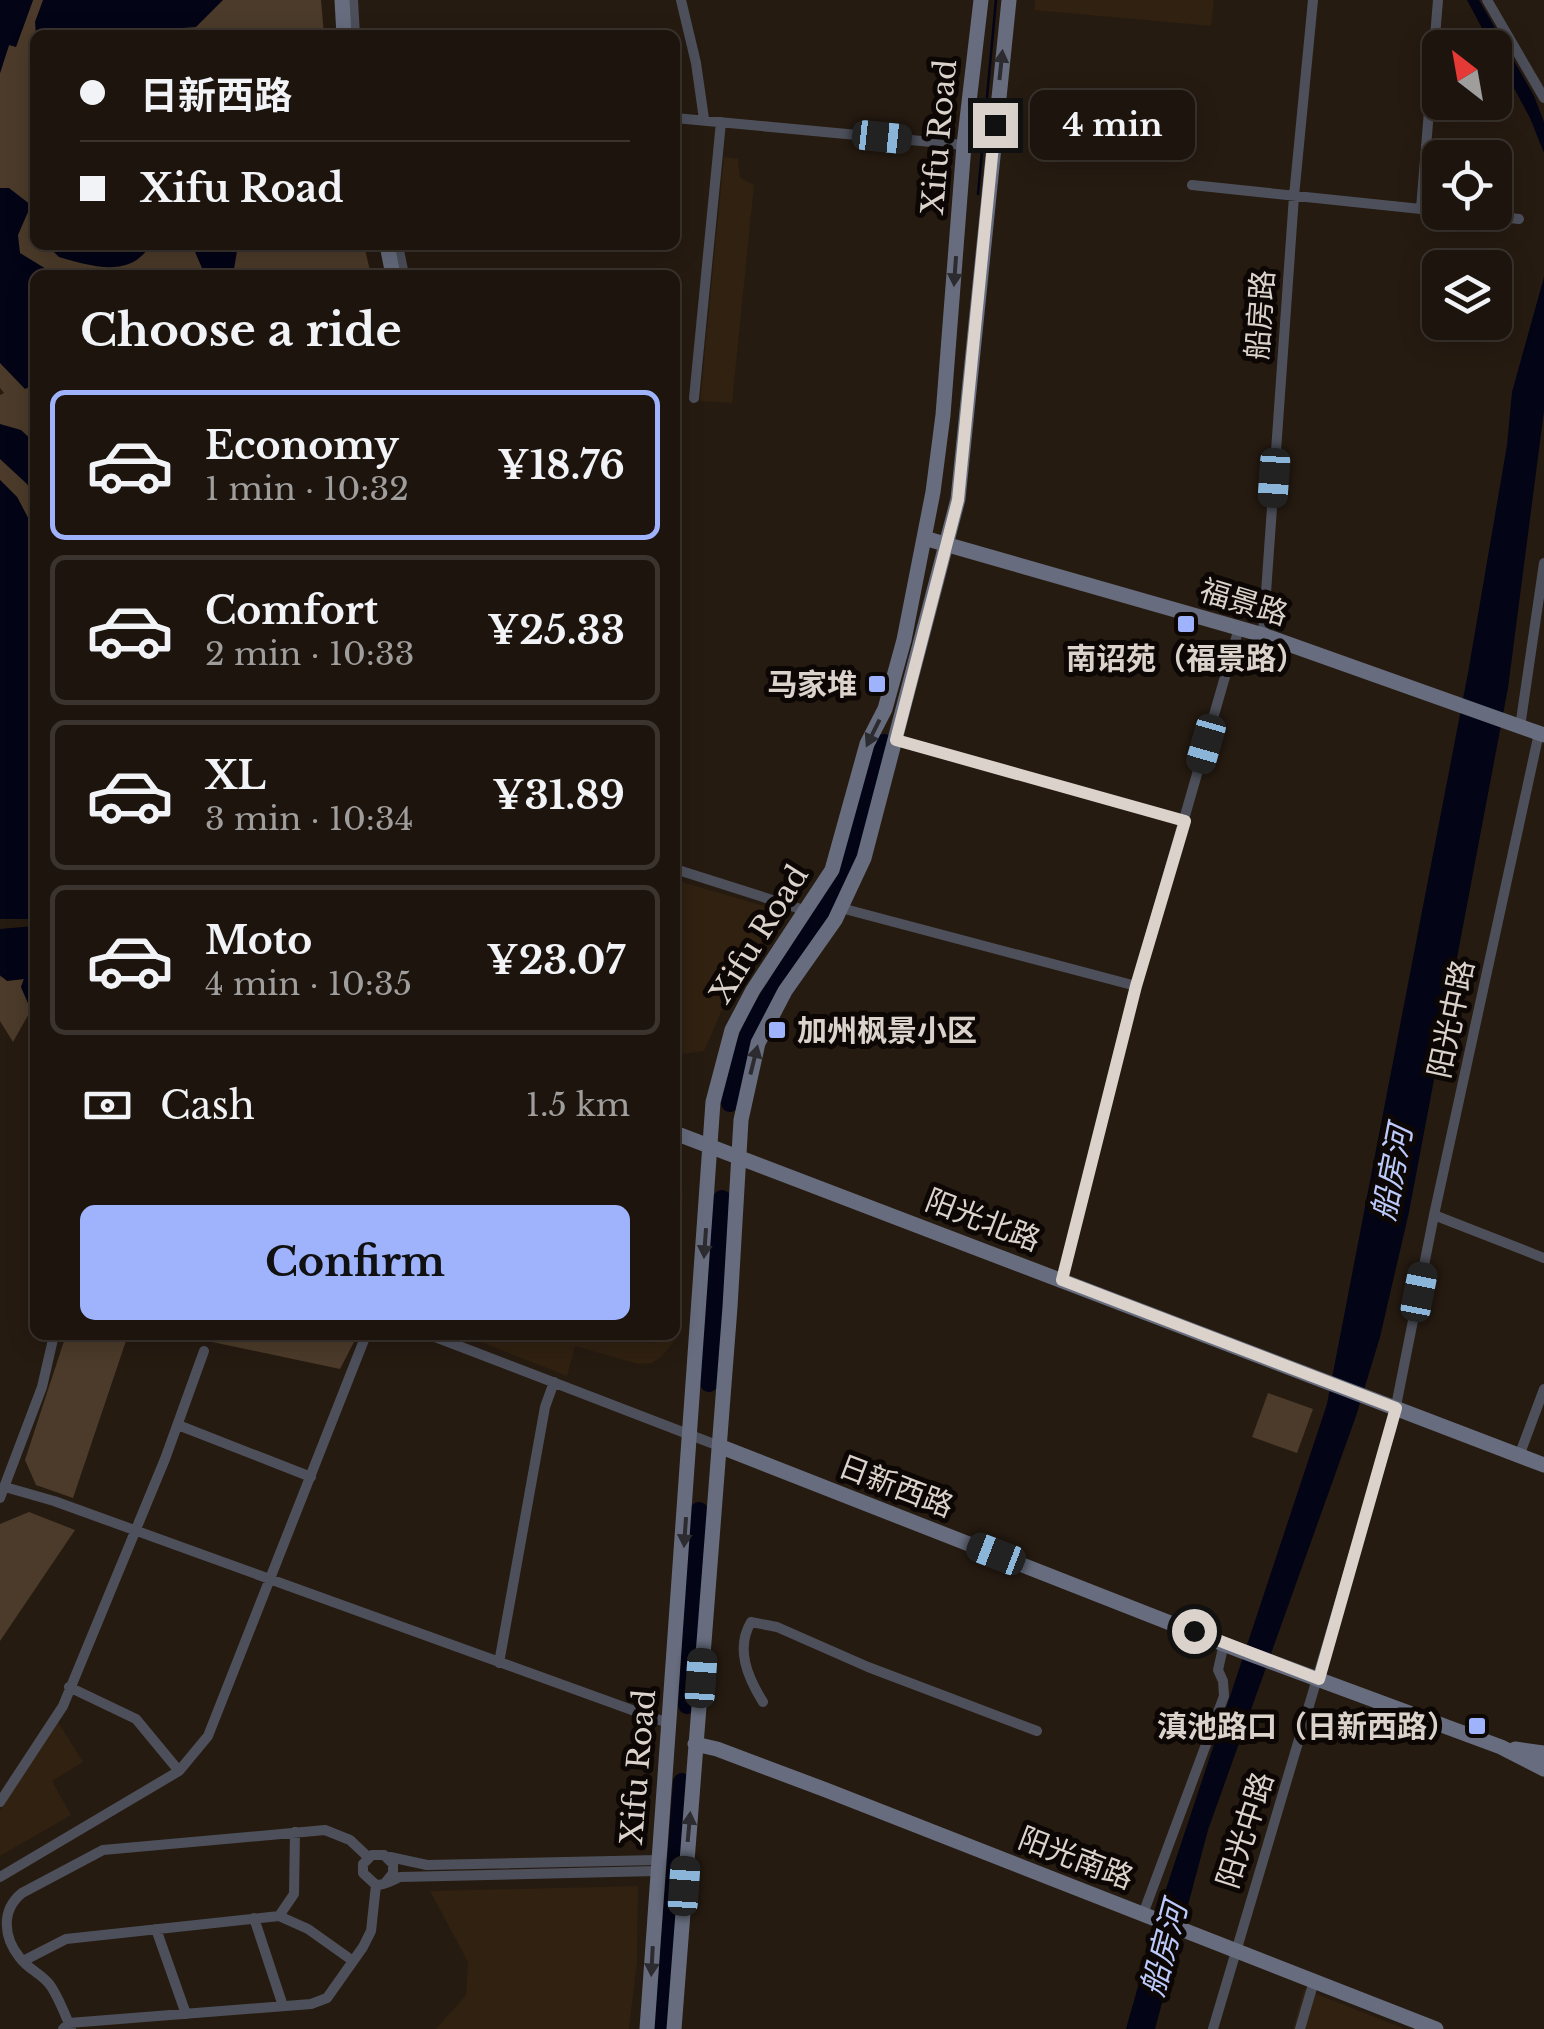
<!DOCTYPE html>
<html lang="en">
<head>
<meta charset="utf-8">
<style>
  :root { --surface:#1c140d; --page:#251d16; --text:#f1f3f6; --muted:#a09e9d; --line:#3a332e; --accent:#9fb3fd }
  body { margin:0; font-family:"Libre Baskerville","Noto Sans SC",serif; background:var(--page); color:var(--text); height:100vh; display:flex; flex-direction:column; font-size:38px; white-space:nowrap }
  * { box-sizing:border-box; margin:0 }
  p { font-size:32px; color:var(--muted) }
  .icon { flex:none; width:55px; height:55px; fill:none; stroke:currentColor; stroke-width:2; stroke-linecap:round; stroke-linejoin:round }
  .map { position:relative; flex:1; overflow:hidden }
  .side { position:absolute; left:30px; top:270px; width:650px; height:1070px; display:flex; flex-direction:column; background:var(--surface); border-radius:15px; box-shadow:0 5px 25px #0003,0 0 0 2px var(--line) }
  .side>* { flex:none }
  .guide { position:absolute; left:30px; top:30px; width:650px; height:220px; border-radius:15px; box-shadow:0 5px 25px #0003,0 0 0 2px var(--line); display:grid; align-content:center; height:220px; padding:0 50px; background:var(--surface) }
  .needle { width:65px; rotate:329deg }
  .buttons { position:absolute; left:1422px; top:30px; display:grid; gap:20px }
  .buttons a { display:grid; place-items:center; width:90px; height:90px; border-radius:15px; background:var(--surface); box-shadow:0 5px 25px #0003,0 0 0 2px var(--line); font-size:50px }
  .end { position:absolute; width:45px; height:45px; margin:-22px; border:12px solid #dad2cb; background:#111; box-shadow:0 0 0 5px #111 }
  .from { border-radius:50% }
  .bubble { position:absolute; height:70px; border-radius:15px; background:var(--surface); box-shadow:0 5px 25px #0003,0 0 0 2px var(--line); font-size:32px; font-weight:700; line-height:70px; text-align:center }
  .car { position:absolute; width:30px; height:60px; margin:-30px -15px; border-radius:12px; box-shadow:0 0 8px 2px #0007; background:linear-gradient(#222 24%,#8ab4d8 0 40%,#222 0 76%,#8ab4d8 0 86%,#222 0) }
  .guide b { display:flex; align-items:center; gap:35px; height:95px; font-size:38px }
  .guide b+b { border-top:2px solid var(--line) }
  .guide i { width:25px; height:25px; background:var(--text) }
  ul { padding:0; list-style:none }
  li { display:flex; align-items:center; gap:30px; height:150px; margin:0 20px 15px; padding:0 30px; border:5px solid var(--line); border-radius:15px }
  li div { flex:1 }
  li b { display:block; font-size:38px }
  li em { font-style:normal; font-weight:700 }
  li.active { border-color:var(--accent) }
  li>.icon { width:90px; height:90px; stroke-width:1.5 }
  h2 { padding:0 50px; font-size:45px; line-height:120px }
  .pay { display:flex; align-items:center; gap:25px; height:110px; padding:0 50px; font-size:38px }
  .pay p { margin-inline-start:auto }
  .primary-button { display:flex; gap:20px; margin-top:auto; padding:20px 50px }
  .primary-button a { flex:1; height:115px; border-radius:15px; background:var(--accent); color:#111; font-size:40px; font-weight:700; line-height:115px; text-align:center }
  .map>svg:first-child { display:block }
</style>
</head>
<body>
<div class="map">
<svg width="1544" height="2029" viewBox="0 0 1544 2029">
  <rect width="100%" height="100%" fill="#261b11"/>
  <!-- built -->
  <path fill="#302111" d="M1035,0h179l-3,26 -177,-16z
    M724,157l14,2 2,19 14,7 -22,218 -32,-2z
    M675,880l113,33 -67,99 -17,39 -29,4z
    M675,1173l8,18 -7,148 -14,17 -10,7 -14,1 -63,-18 -8,30 -104,-41h212z
    M58,1722l25,40 -31,19 19,34 -71,41v-46z
    M638,1886l-1,76 -8,67h-193l30,-34 2,-33 -38,-71z
    M1304,1989l101,40h-112z"/>
  <!-- green -->
  <path fill="#4c3b2a" d="M33,0h288l3,35h-289v210h329l7,30h-336v256l-18,-34 -17,-17v-85l4,-2 -4,-5v-315l9,-28 7,1z
    M0,976l7,4 17,-1 -3,8 8,19 6,-3 -22,39 -13,-21z
    M66,1335h62l-55,163 -37,-13 -11,-25z
    M179,1335h172l3,7 -14,27z
    M1268,1393l45,16 -16,44 -45,-16z
    M29,1512l46,18 -75,111v-117z"/>
  <!-- water -->
  <path fill="#030416" d="M0,0h33l-17,47 -7,-2 -9,28z
    M43,0h180l-27,27 -13,1 -1,7h-17l-1,-5 -21,5h-107l-1,-13z
    M1467,0h12l55,96 10,26v31l-14,-35z
    M0,188h9l22,17 -13,30 2,18 36,22h-21v109l-10,5 -25,-26z
    M55,245l64,4 31,-4c-19,34 -60,21 -91,12l-6,-6z
    M192,245h46l-5,30h-28z
    M1544,277v134l-36,277 -99,524 -29,125 -24,79 -148,414 -53,199h-29l36,-128 165,-497 141,-731 39,-228 5,-53z
    M0,424l21,6 14,13v55l-8,-14 -27,-25z
    M0,480l17,17 18,34v388h-35z
    M35,926v77l-5,4 -9,-20 3,-8 -17,2 -7,-6v-46z"/>
  <g fill="none" stroke-linecap="round" stroke-linejoin="round">
    <!-- stream -->
    <path stroke="#030416" stroke-width="2.5" d="M978,194l18,-194"/>
    <!-- river -->
    <path stroke="#030416" stroke-width="18" d="M730,1103l9,-44 17,-42 88,-139 40,-135
      M709,1383l13,-184
      M687,1705l12,-194
      M663,2029l19,-247"/>
    <!-- street -->
    <path stroke="#4d505b" stroke-width="10" d="M353,0l2,35
      M681,0l15,63 8,56
      M1487,0l57,98
      M675,118l289,27
      M1192,185l248,26
      M1421,209l17,-209
      M1456,212l63,7
      M398,245l6,30
      M694,398l27,-276
      M1263,635l31,-439 19,-196
      M1520,727l24,-164
      M896,740l289,81
      M675,869l132,42
      M841,908l295,78
      M1434,1215l110,43
      M1062,1280l74,-294 103,-358
      M430,1335l289,111
      M178,1425l133,52
      M1519,1456l25,-67
      M5,1487l49,14 614,222
      M0,1498l42,-111 12,-52
      M499,1663l46,-256 9,-25
      M69,1687l67,32 43,52
      M763,1702c-15,-24 -28,-53 -12,-80l26,5 91,40 169,64
      M0,1802l63,-96 102,-247 39,-108
      M390,1857l37,8 231,-5
      M0,1877l179,-106 29,-35 158,-401
      M385,1883l8,-10v-9l-9,-9h-12l-9,9v9l13,12c9,0 17,-5 24,-8l256,-6
      M1143,1914l81,-218 -1,-15 -5,-11 6,-27
      M279,1916l15,-22 1,-62
      M254,1918l29,88
      M156,1929l30,85
      M23,1961l43,-22 213,-23 29,13 45,32
      M63,2029l6,-6 242,-19 16,-6 36,-51 8,-16 5,-46
      M71,2029c-6,-15 -12,-31 -21,-44 -8,-11 -22,-16 -30,-27 -17,-21 -19,-48 2,-65l81,-43 222,-20 25,10 18,17
      M1213,2029l179,-603 42,-211 105,-482
      M1300,2029l14,-48"/>
    <!-- secondary -->
    <path stroke="#676d7e" stroke-width="15" d="M342,0l2,35
      M387,245l6,30
      M924,538l339,97 281,100
      M675,1133l869,332
      M719,1446l520,204 262,97 43,22
      M695,1744l22,5 109,41 610,239
      M1515,1749l29,4
      M647,2029l66,-927 19,-72 21,-40 79,-120 35,-126 18,-35 19,-69 29,-148 10,-77 21,-270 17,-145
      M674,2029l56,-722 11,-187 17,-77 27,-52 50,-71 29,-62 94,-359 51,-499"/>
  </g>
  <!-- one-way arrows -->
  <defs><path id="oneway-solid" d="M-6-.8H1V-3.2L6.5 0L1 3.2V.8H-6Z" transform="scale(2.5)"/></defs>
  <g fill="#2c2b2f">
    <use href="#oneway-solid" transform="translate(1001 65) rotate(-84)"/>
    <use href="#oneway-solid" transform="translate(955 271) rotate(94)"/>
    <use href="#oneway-solid" transform="translate(873 733) rotate(116)"/>
    <use href="#oneway-solid" transform="translate(754 1060) rotate(-76)"/>
    <use href="#oneway-solid" transform="translate(705 1243) rotate(94)"/>
    <use href="#oneway-solid" transform="translate(685 1532) rotate(94)"/>
    <use href="#oneway-solid" transform="translate(689 1827) rotate(-85)"/>
    <use href="#oneway-solid" transform="translate(652 1961) rotate(93)"/>
  </g>
  <g fill="none" stroke-linecap="round" stroke-linejoin="round">
    <!-- route -->
    <path stroke="#dad2cb" stroke-width="12" d="M995,125l-37,375 -62,240 289,81 -49,165 -74,294 334,128 -77,271 -125,-48"/>
  </g>
  <!-- markers -->
  <g fill="#9fb3fd" stroke="#0c0704" stroke-width="4">
    <rect x="1176" y="614" width="20" height="20" rx="5"/>
    <rect x="867" y="674" width="20" height="20" rx="5"/>
    <rect x="767" y="1020" width="20" height="20" rx="5"/>
    <rect x="1467" y="1716" width="20" height="20" rx="5"/>
  </g>
  <g text-anchor="middle" dominant-baseline="central" stroke-width="10" stroke-linejoin="round" paint-order="stroke">
    <!-- street labels -->
    <g font-size="30" fill="#dad2cb" stroke="#0c0704">
      <text transform="translate(939 137) rotate(-85)">Xifu Road</text>
      <text transform="translate(1260 315) rotate(-86)">船房路</text>
      <text transform="translate(1244 602) rotate(17)">福景路</text>
      <text transform="translate(759 934) rotate(-58)">Xifu Road</text>
      <text transform="translate(1451 1019) rotate(-78)">阳光中路</text>
      <text transform="translate(983 1220) rotate(21)">阳光北路</text>
      <text transform="translate(896 1486) rotate(21)">日新西路</text>
      <text transform="translate(638 1767) rotate(-85)">Xifu Road</text>
      <text transform="translate(1245 1830) rotate(-72)">阳光中路</text>
      <text transform="translate(1076 1858) rotate(21)">阳光南路</text>
    </g>
    <!-- poi labels -->
    <g font-size="30" font-weight="bold" fill="#dad2cb" stroke="#0c0704" text-anchor="end">
      <text x="1186" y="658" text-anchor="middle">南诏苑（福景路）</text>
      <text x="857" y="684">马家堆</text>
      <text x="797" y="1030" text-anchor="start">加州枫景小区</text>
      <text x="1457" y="1726">滇池路口（日新西路）</text>
    </g>
    <!-- water labels -->
    <g font-size="32" font-style="italic" fill="#bbc9fb" stroke="#0c0704">
      <text transform="translate(1392 1173) rotate(-79)">船房河</text>
      <text transform="translate(1164 1949) rotate(-75)">船房河</text>
    </g>
  </g>
</svg>
<div class="buttons">
<a><svg class="needle" viewBox="-14 -14 28 28"><path d="M0-13l5 13h-10z" fill="#e53935"/><path d="M0 13l5-13h-10z" fill="#a09e9d"/></svg></a>
<a><svg class="icon" aria-label="locate" viewBox="0 0 24 24"><circle cx="12" cy="12" r="6"/><path d="M12 2v4M12 18v4M2 12h4M18 12h4"/></svg></a>
<a><svg class="icon" aria-label="layers" viewBox="0 0 24 24"><path d="M12 4l9 5-9 5-9-5zM3 14l9 5 9-5"/></svg></a>
</div>
<i class="end from" style="left:1194px;top:1631px"></i>
<i class="end" style="left:995px;top:125px"></i>
<div class="bubble" style="left:1030px;top:90px;width:165px">4 min</div>
<i class="car" style="left:882px;top:137px;rotate:96deg"></i>
<i class="car" style="left:1274px;top:478px;rotate:184deg"></i>
<i class="car" style="left:1206px;top:744px;rotate:196deg"></i>
<i class="car" style="left:1419px;top:1292px;rotate:11deg"></i>
<i class="car" style="left:996px;top:1554px;rotate:291deg"></i>
<i class="car" style="left:701px;top:1678px;rotate:4deg"></i>
<i class="car" style="left:684px;top:1886px;rotate:4deg"></i>
<div class="guide">
<b><i class="from"></i>日新西路</b>
<b><i></i>Xifu Road</b>
</div>
<section class="side">
<h2>Choose a ride</h2>
<ul>
<li class="active"><svg class="icon" aria-label="car" viewBox="0 0 24 24"><path d="M5 17H2v-5l4-1 3-4h7l3 4 3 1v5h-3M9 17h6M6 11h13"/><circle cx="7" cy="17" r="2"/><circle cx="17" cy="17" r="2"/></svg><div><b>Economy</b><p>1 min · 10:32</p></div><em>¥18.76</em></li>
<li><svg class="icon" aria-label="car" viewBox="0 0 24 24"><path d="M5 17H2v-5l4-1 3-4h7l3 4 3 1v5h-3M9 17h6M6 11h13"/><circle cx="7" cy="17" r="2"/><circle cx="17" cy="17" r="2"/></svg><div><b>Comfort</b><p>2 min · 10:33</p></div><em>¥25.33</em></li>
<li><svg class="icon" aria-label="car" viewBox="0 0 24 24"><path d="M5 17H2v-5l4-1 3-4h7l3 4 3 1v5h-3M9 17h6M6 11h13"/><circle cx="7" cy="17" r="2"/><circle cx="17" cy="17" r="2"/></svg><div><b>XL</b><p>3 min · 10:34</p></div><em>¥31.89</em></li>
<li><svg class="icon" aria-label="car" viewBox="0 0 24 24"><path d="M5 17H2v-5l4-1 3-4h7l3 4 3 1v5h-3M9 17h6M6 11h13"/><circle cx="7" cy="17" r="2"/><circle cx="17" cy="17" r="2"/></svg><div><b>Moto</b><p>4 min · 10:35</p></div><em>¥23.07</em></li>
</ul>
<div class="pay"><svg class="icon" aria-label="cash" viewBox="0 0 24 24"><path d="M3 7h18v10H3z"/><circle cx="12" cy="12" r="2"/></svg>Cash<p>1.5 km</p></div>
<div class="primary-button"><a>Confirm</a></div>
</section>
</div>
</body>
</html>
